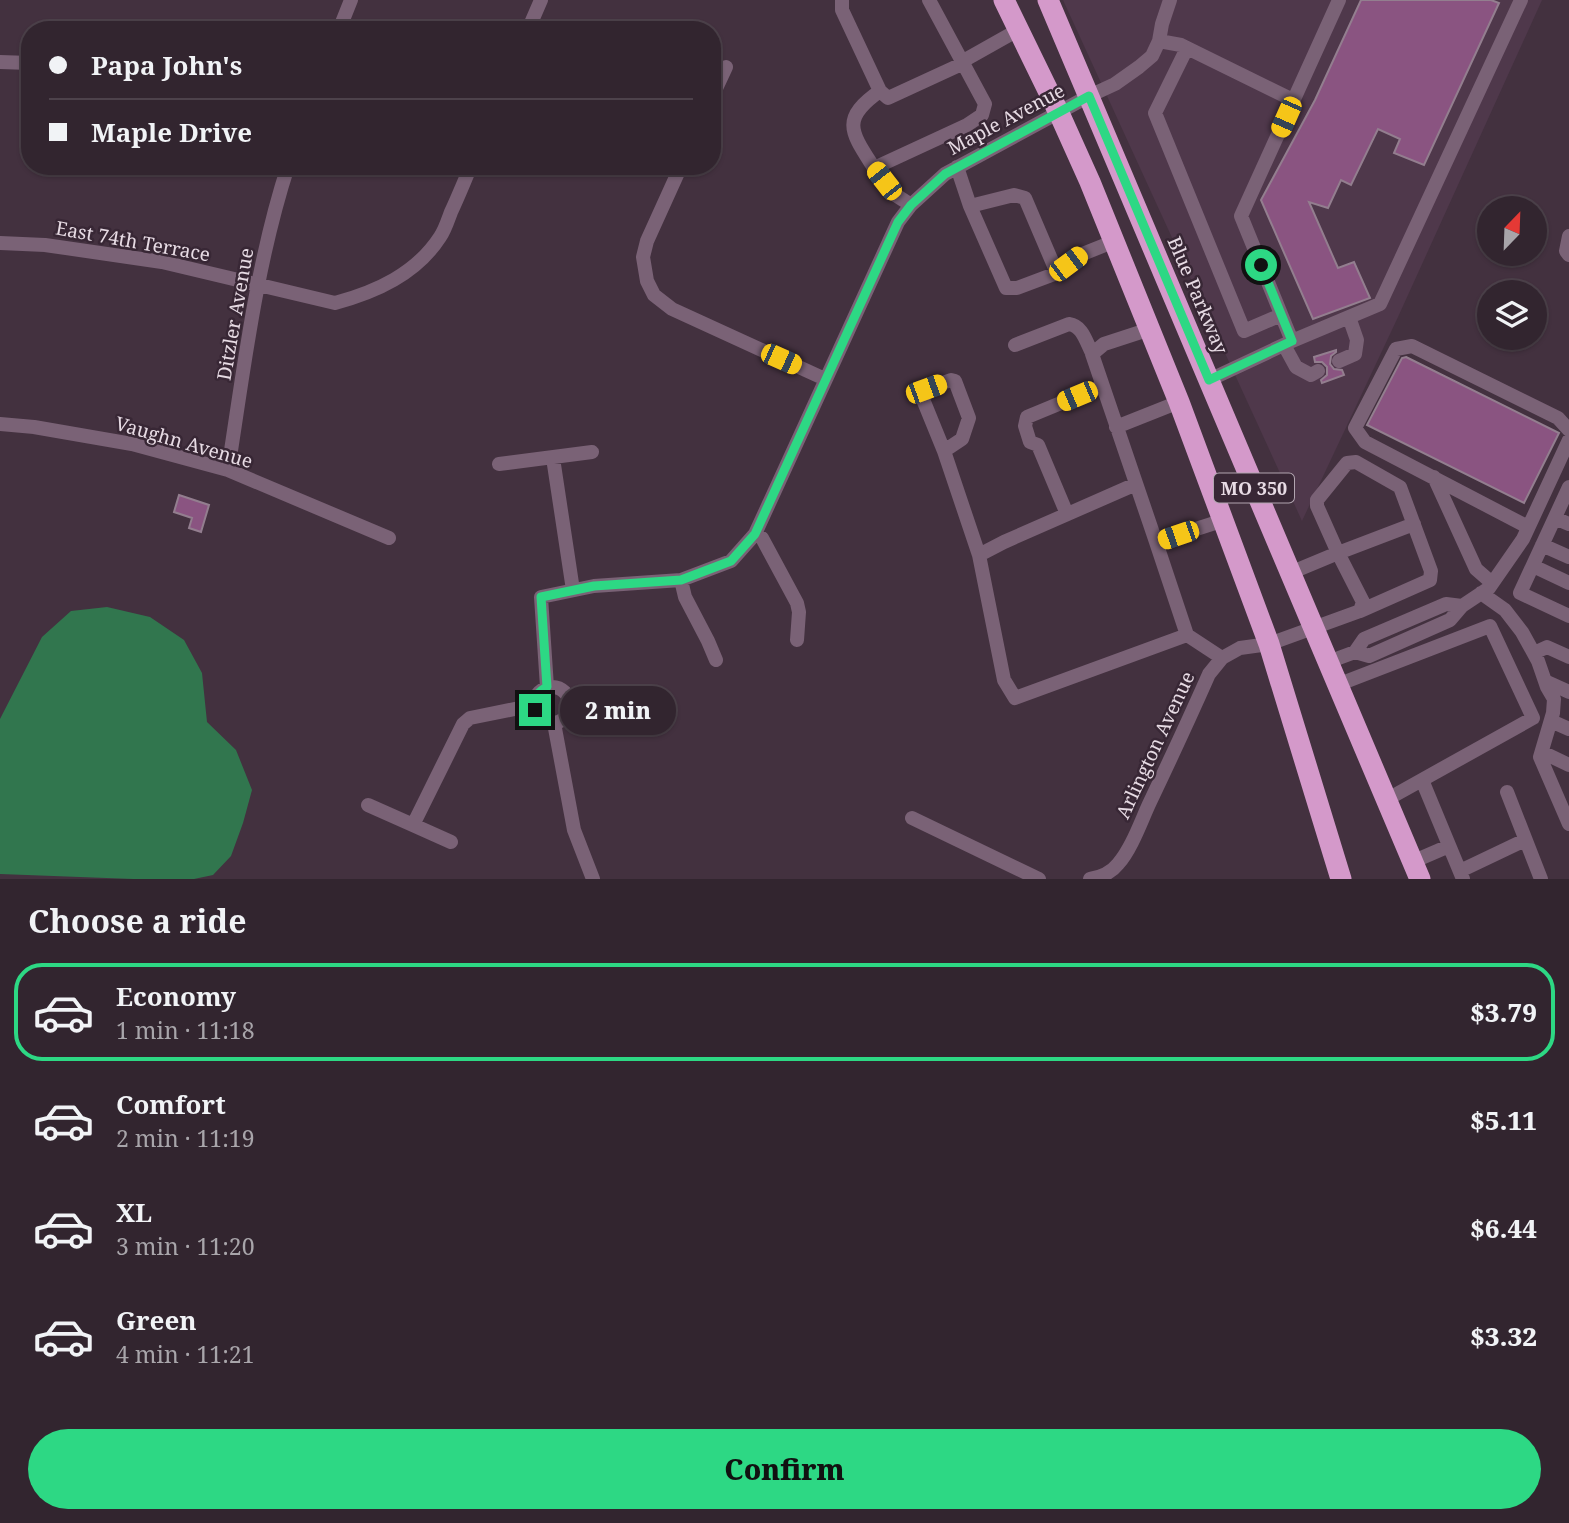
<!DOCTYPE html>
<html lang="en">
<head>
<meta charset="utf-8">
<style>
  :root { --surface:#32252f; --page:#3d313b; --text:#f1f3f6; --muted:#a8a5aa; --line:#4d424b; --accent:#2dd884 }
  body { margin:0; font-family:"Noto Serif",serif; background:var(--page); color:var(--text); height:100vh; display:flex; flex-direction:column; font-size:26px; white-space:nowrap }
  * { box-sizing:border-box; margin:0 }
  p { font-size:23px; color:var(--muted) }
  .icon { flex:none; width:38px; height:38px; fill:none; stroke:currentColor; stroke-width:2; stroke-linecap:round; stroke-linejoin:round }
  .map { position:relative; height:879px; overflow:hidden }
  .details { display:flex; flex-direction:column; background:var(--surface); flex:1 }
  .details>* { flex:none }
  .banner { position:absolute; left:21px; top:21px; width:700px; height:154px; border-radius:28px; box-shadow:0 2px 5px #0004,0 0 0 2px var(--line); display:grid; align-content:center; height:154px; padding:0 28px; background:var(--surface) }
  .needle { width:46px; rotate:23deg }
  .buttons { position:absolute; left:1477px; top:196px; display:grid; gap:14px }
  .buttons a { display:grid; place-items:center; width:70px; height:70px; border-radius:50%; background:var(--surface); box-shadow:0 2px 5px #0004,0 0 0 2px var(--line); font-size:35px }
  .end { position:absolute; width:32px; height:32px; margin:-16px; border:9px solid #2dd884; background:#111; box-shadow:0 0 0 4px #111 }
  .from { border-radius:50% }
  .bubble { position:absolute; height:49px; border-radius:24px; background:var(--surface); box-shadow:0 2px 5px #0004,0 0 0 2px var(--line); font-size:23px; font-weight:800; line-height:49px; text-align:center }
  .car { position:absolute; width:21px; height:42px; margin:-21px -10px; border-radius:9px; box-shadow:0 0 5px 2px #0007; background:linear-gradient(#f5c518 24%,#345 0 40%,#f5c518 0 76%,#345 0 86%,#f5c518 0) }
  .banner b { display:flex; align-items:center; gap:24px; height:66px; font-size:26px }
  .banner b+b { border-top:2px solid var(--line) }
  .banner i { width:18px; height:18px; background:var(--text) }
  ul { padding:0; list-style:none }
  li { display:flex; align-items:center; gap:21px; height:98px; margin:0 14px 10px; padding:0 14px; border:4px solid transparent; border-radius:28px }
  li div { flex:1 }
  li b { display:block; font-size:26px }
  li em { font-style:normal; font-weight:800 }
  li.current { border-color:var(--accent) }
  li>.icon { width:63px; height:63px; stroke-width:1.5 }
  h2 { padding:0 28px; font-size:32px; line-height:84px }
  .button { display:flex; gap:14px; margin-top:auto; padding:14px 28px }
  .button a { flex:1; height:80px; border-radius:42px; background:var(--accent); color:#111; font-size:28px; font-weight:800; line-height:80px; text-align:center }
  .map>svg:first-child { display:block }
</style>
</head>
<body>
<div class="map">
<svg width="1569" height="879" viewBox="0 0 1569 879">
  <rect width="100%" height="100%" fill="#43313f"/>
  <!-- built -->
  <path fill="#4f384b" d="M1063,0h479l-144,317 -96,204z"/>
  <!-- water -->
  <path fill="#31764e" d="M107,607l43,10 34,23 18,33 5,49 29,28 16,40 -9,33 -12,33 -18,19 -19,4h-61l-133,-5v-155l42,-82 29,-26z"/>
  <!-- building -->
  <path fill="#8a5481" stroke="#937e8f" stroke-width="2" d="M1361,0h130l8,3 -75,162 -30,-12 6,-14 -22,-10 -27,56 -10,-5 -13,28 -19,-6 29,66 16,-6 16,36 -57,21 -52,-119 54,-100z
    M1336,350v2l-5,4 -1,8 4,5 8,1 2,5 -22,8 -1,-3 6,-5v-8l-5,-5h-7l-1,-5z
    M1406,357l153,76 -35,70 -157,-78 35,-67z
    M179,495l30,10 -8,27 -12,-4 3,-10 -18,-6z"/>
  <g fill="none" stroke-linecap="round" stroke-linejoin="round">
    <!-- minor -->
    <path stroke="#7a6276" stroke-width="14" d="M842,0v10l38,81c-40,28 -29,41 -6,77
      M339,30l12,-30
      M528,30l13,-30
      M1159,41l22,4 112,55
      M1187,48l-32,65 89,218 37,-16
      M963,61l55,-31
      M0,62l30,1
      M880,91l8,7 76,-35
      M712,97l14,-30
      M681,166l-34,75 -4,16 4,24 7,14 18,14 153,70
      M957,167l13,39 44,-11 11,3 32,75 23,-18 35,-14
      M911,205l-17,-11 -20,-26 93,-43 15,-10 3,-11 -56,-104
      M970,206l36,82h11l40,-15
      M1569,236l-3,15 3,4
      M0,243l45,2 117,17 173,41c41,-11 81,-29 105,-66 5,-7 8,-17 11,-25 7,-15 13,-30 20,-46
      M1150,329l-46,15 -12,10 64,188 68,-22
      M1292,341l88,-37 141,-304
      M1015,345l54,-21c14,2 17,18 23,29
      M1284,345l12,22 15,8 7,-4
      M1339,361l16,-7 2,-14 -8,-23
      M1209,380l83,-39 -51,-125 98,-216
      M0,424l34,3 98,17 96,26 161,68
      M1116,427l63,-25
      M944,451l-22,-54 4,-8 25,-9 4,1 14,37 -7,21 -18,12 35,104
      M553,458l20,132
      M499,464l93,-12
      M228,470c16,-102 28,-205 60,-304
      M1434,477l42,92 16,14
      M1136,484l-132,58 -25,13 25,125 11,18 172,-63
      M1569,487l-49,106 49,23
      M1067,514l-29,-69 -8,-3 -5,-16 2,-9 75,-31
      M1555,518l14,6
      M1528,527l-163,-85 -10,-14 41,-79 16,-3 146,72 11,12
      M755,534l7,4 35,65 2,9 -2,28
      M1156,542l31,93 35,23
      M1542,545l27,12
      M1533,566l36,17
      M1290,573l48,-20 76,-29
      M681,580l4,17 23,44 8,19
      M1481,593l24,17 17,22 16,29 9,26 7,12 -1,14 -13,44 29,67
      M1462,606l27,-18 34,-49 46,-99
      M1534,653l13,-6 22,10
      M1328,662l27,-10 9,-13 82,-35 16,2 -12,14 -81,36 -14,-4
      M1545,681l24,11
      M1337,685l153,-59 43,92 -147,82
      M534 705a18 18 0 1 1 36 0a18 18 0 1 1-36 0Z
      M547,687l-6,-90 53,-11 87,-6 50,-19 24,-27 143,-312 13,-17 34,-31 144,-78 26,-12 24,-17 13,-11 7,-15 3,-17 8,-24
      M1551,721l18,8
      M554,723l20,107 19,49
      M1542,752l27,13
      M1422,780l41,99
      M1507,792l34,87
      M368,805l45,20 50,-101 7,-6 64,-13
      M912,818l127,61
      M413,825l38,17
      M1412,862l37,-16
      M1460,871l65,-31
      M1090,879c11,-2 21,-6 28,-15 14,-16 23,-43 32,-62 20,-42 40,-85 59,-128l13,-16 18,-10 29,-4 91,-33 3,-9 -25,-49 -21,-47v-6l30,-37 9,-1 44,25 31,84 -1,9 -70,31"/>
    <!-- highway -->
    <path stroke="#d499ca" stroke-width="21" d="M1004,0l55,113 31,69 89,220 90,242 72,235
      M1048,0l372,879"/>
  </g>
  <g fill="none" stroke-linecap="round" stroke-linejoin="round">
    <!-- route -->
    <path stroke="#2dd884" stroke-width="9" d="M535,710c-2,-11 2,-18 12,-23l-6,-90 53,-11 87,-6 50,-19 24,-27 143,-312 13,-17 34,-31 144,-78 120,284 83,-39 -31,-76"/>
  </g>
  <g text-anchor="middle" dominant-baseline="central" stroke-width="5" stroke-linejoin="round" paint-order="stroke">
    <!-- shield labels -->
    <rect fill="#382735" stroke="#b2a5b0" stroke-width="2" x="1214" y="473.5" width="80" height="29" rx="5"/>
    <g font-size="18" font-weight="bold" fill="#e7dbe4">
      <text x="1254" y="488">MO 350</text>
    </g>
    <!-- street labels -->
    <g font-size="19" fill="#e7dbe4" stroke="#382735">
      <text transform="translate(1006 119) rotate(-28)">Maple Avenue</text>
      <text transform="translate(133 241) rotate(10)">East 74th Terrace</text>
      <text transform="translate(1198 295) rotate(67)">Blue Parkway</text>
      <text transform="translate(235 314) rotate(-80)">Ditzler Avenue</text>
      <text transform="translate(184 442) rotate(16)">Vaughn Avenue</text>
      <text transform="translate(1155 745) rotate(-65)">Arlington Avenue</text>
    </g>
  </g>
</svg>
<div class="buttons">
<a><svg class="needle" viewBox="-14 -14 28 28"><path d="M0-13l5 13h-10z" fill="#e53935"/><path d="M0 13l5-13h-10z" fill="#a8a5aa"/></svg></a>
<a><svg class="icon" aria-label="layers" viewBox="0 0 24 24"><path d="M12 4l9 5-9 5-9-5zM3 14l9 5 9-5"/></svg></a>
</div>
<i class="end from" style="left:1261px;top:265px"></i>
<i class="end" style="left:535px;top:710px"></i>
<div class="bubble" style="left:560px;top:686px;width:116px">2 min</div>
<i class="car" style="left:1286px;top:117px;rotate:204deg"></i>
<i class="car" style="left:884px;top:181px;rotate:322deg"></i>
<i class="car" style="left:1068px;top:264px;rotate:53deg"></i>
<i class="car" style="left:781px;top:359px;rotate:114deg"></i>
<i class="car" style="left:926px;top:389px;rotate:70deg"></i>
<i class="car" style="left:1077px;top:396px;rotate:247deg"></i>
<i class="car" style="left:1178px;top:535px;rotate:251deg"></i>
<div class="banner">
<b><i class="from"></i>Papa John's</b>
<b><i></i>Maple Drive</b>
</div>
</div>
<section class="details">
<h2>Choose a ride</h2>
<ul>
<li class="current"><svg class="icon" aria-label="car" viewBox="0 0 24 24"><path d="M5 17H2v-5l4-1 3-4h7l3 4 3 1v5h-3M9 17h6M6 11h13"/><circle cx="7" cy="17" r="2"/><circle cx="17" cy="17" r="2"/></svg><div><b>Economy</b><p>1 min · 11:18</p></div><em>$3.79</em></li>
<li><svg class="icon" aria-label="car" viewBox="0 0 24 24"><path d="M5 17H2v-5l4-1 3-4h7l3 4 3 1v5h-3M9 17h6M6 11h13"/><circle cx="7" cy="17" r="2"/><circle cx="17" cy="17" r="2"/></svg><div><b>Comfort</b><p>2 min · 11:19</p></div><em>$5.11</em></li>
<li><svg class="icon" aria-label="car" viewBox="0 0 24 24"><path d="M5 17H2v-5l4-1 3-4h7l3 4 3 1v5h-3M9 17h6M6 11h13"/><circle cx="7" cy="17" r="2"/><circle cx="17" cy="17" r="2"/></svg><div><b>XL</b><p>3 min · 11:20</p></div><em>$6.44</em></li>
<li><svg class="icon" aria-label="car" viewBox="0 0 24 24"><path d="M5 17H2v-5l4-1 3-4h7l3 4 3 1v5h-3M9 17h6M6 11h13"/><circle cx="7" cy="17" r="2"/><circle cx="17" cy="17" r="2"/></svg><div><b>Green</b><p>4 min · 11:21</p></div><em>$3.32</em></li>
</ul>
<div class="button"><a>Confirm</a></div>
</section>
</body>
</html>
